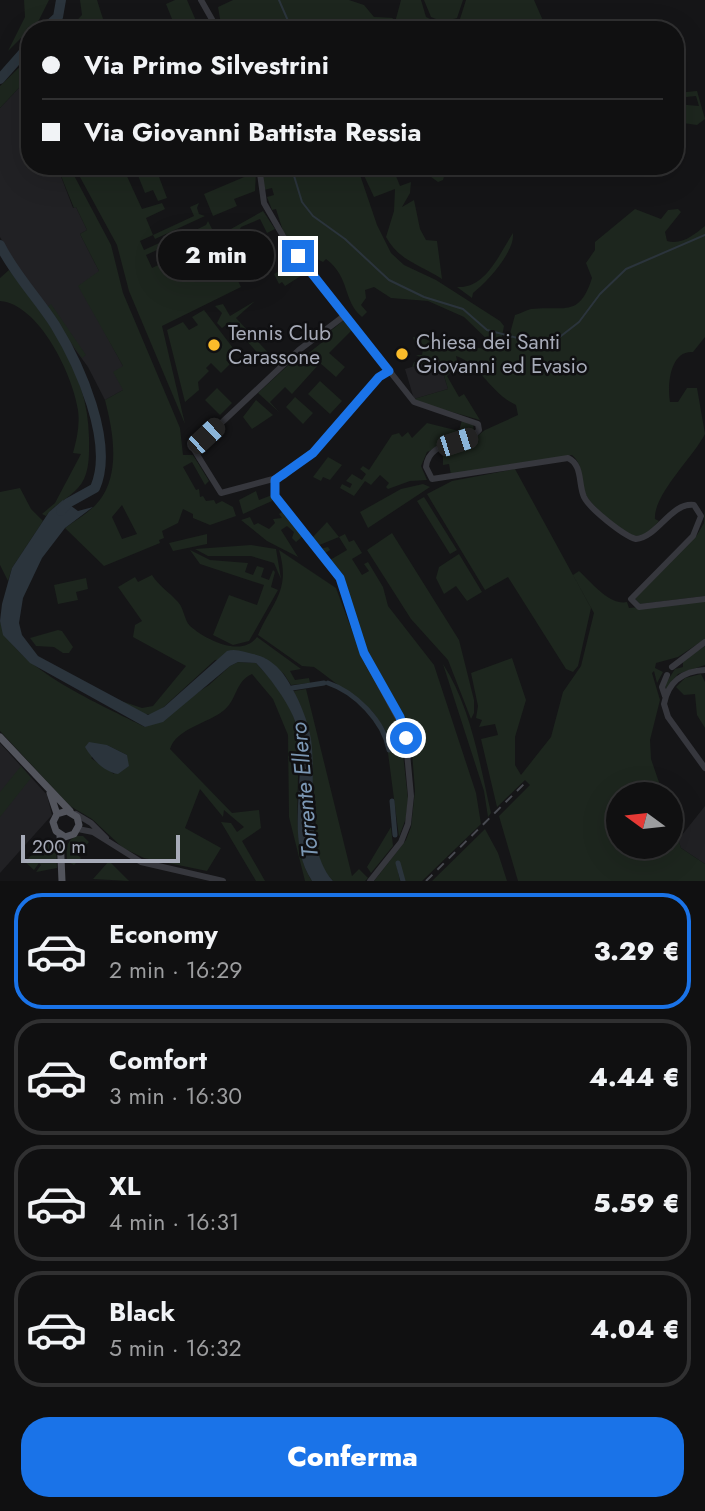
<!DOCTYPE html>
<html lang="it">
<head>
<meta charset="utf-8">
<style>
  :root { --surface:#101011; --page:#1e1e1f; --text:#f1f3f6; --muted:#9c9d9f; --line:#303031; --accent:#1a73e8 }
  body { margin:0; font-family:Jost,sans-serif; background:var(--page); color:var(--text); height:100vh; display:flex; flex-direction:column; font-size:26px; white-space:nowrap }
  * { box-sizing:border-box; margin:0 }
  p { font-size:23px; color:var(--muted) }
  .icon { flex:none; width:38px; height:38px; fill:none; stroke:currentColor; stroke-width:2; stroke-linecap:round; stroke-linejoin:round }
  .map { position:relative; height:881px; overflow:hidden }
  .side { display:flex; flex-direction:column; background:var(--surface); flex:1 }
  .side>* { flex:none }
  .banner { position:absolute; left:21px; top:21px; width:663px; height:154px; border-radius:28px; box-shadow:0 7px 28px #0002,0 0 0 2px var(--line); display:grid; align-content:center; height:154px; padding:0 21px; background:var(--surface) }
  .needle { width:46px; rotate:285deg }
  .tools { position:absolute; left:606px; top:782px; display:grid; gap:14px }
  .tools a { display:grid; place-items:center; width:77px; height:77px; border-radius:50%; background:var(--surface); box-shadow:0 7px 28px #0002,0 0 0 2px var(--line); font-size:35px }
  .scale { position:absolute; left:21px; bottom:18px; width:159px; box-sizing:border-box; padding-left:7px; border:4px solid #a7abb8; border-top:0; font-size:19px; line-height:24px; white-space:nowrap; color:#a7abb8; -webkit-text-stroke:5px #101012; paint-order:stroke }
  .end { position:absolute; width:32px; height:32px; margin:-16px; border:9px solid #1a73e8; background:#fff; box-shadow:0 0 0 4px #fff }
  .from { border-radius:50% }
  .bubble { position:absolute; height:49px; border-radius:24px; background:var(--surface); box-shadow:0 7px 28px #0002,0 0 0 2px var(--line); font-size:23px; font-weight:800; line-height:49px; text-align:center }
  .car { position:absolute; width:21px; height:42px; margin:-21px -10px; border-radius:9px; box-shadow:0 0 5px 2px #0007; background:linear-gradient(#222 24%,#8ab4d8 0 40%,#222 0 76%,#8ab4d8 0 86%,#222 0) }
  .banner b { display:flex; align-items:center; gap:24px; height:66px; font-size:26px }
  .banner b+b { border-top:2px solid var(--line) }
  .banner i { width:18px; height:18px; background:var(--text) }
  ul { padding:12px 0 0; list-style:none }
  li { display:flex; align-items:center; gap:21px; height:116px; margin:0 14px 10px; padding:0 7px; border:4px solid var(--line); border-radius:28px }
  li div { flex:1 }
  li b { display:block; font-size:26px }
  li em { font-style:normal; font-weight:800 }
  li.selected { border-color:var(--accent) }
  li>.icon { width:63px; height:63px; stroke-width:1.5 }
  .primary-button { display:flex; gap:14px; margin-top:auto; padding:14px 21px }
  .primary-button a { flex:1; height:80px; border-radius:28px; background:var(--accent); color:#fff; font-size:28px; font-weight:800; line-height:80px; text-align:center }
  .map>svg:first-child { display:block }
</style>
</head>
<body>
<div class="map">
<svg width="705" height="881" viewBox="0 0 705 881">
  <rect width="100%" height="100%" fill="#151517"/>
  <!-- built -->
  <path fill="#212124" d="M30,76v90h27l16,42 3,-1 11,23 -7,4 19,37 7,64 17,31v24l-18,10 -17,-33 -56,-76 -32,-54v-129z
    M439,359l9,30 -34,10 -9,-30z
    M0,743l47,52 5,20 -52,58z
    M705,806v58l-24,-16 -3,-8z"/>
  <!-- green -->
  <path fill="#1d261e" fill-rule="evenodd" d="M24,0h25l-10,20 -31,31 17,-34z
    M80,0h17l6,19 -2,11h-33l14,-15z
    M175,0h12l13,30h-41l-1,-4 14,-7 -6,-15z
    M233,0h116l15,5 10,12 19,1 -5,12h-166l-4,-23z
    M401,0h20l5,17 18,9 16,-7 6,-19h68l10,23 -5,7h-146z
    M424,0h39l-6,18 -14,4 -12,-5z
    M30,57v19l-30,32v-22z
    M697,91l8,28 -8,6 -21,-3v-18l23,2 -3,-10 -20,2v-5z
    M57,166h12l42,79 12,48 57,135 3,27h10l16,26 -4,4 -13,-23 -9,5 13,23 3,-1 1,8 3,-1 3,5 8,-1 2,4 6,-3 11,6 3,9 -26,9 -17,-7v-4l-10,-5 -5,14 -16,8 2,7 -5,2 1,3 -56,23 -39,-38c11,-8 25,-16 34,-27 22,-28 14,-70 6,-101l18,-10 -10,-18 10,-6 -45,-80 21,-15 -19,-37 7,-4 -11,-23 -2,1zM122,505l15,29 -15,5 -10,-22z
    M74,166h45l1,8 5,-2 17,37 20,-6 3,6 -19,9 7,17 41,-19 -4,-9 9,-4 -2,5 2,6 6,2 -50,23 -2,-4 -13,6 4,9 24,-11 2,5 -24,11 6,13 29,-14 -6,-14 31,-15 2,-4 33,66 -79,39 23,98 -56,-133 -12,-46z
    M263,166h94l20,59 14,28 13,12 32,15 64,41 4,5 -3,16 -7,4 -30,-29 -36,-16 -37,-3 -17,-11 -9,3 1,8 -5,7 6,7 -5,5c-20,-17 -11,-39 -36,-58l-3,3 -10,-5 -7,5 -23,-31 -7,-22 -4,1 -5,-13 7,-2 -2,-7 -8,2z
    M367,166h25l8,20 11,-4 -1,11 -8,14 12,-7 6,29 6,11 11,1 5,38c-21,-14 -43,-18 -56,-42l8,-26 1,-22 -21,8 -13,-28z
    M416,166h47l-6,6 -12,1 -2,7 -5,2z
    M156,169l11,29 -9,3 -5,-11 -8,3 -8,-20z
    M256,172l-1,19 -21,8 3,7 -24,10 -9,-22z
    M635,209l26,10 7,-9 10,-1 3,3 -16,20 2,9c15,4 27,-6 38,-15v111l-12,15c-23,-2 -26,33 -23,50h8l9,-14h10l8,46c-11,22 -52,61 -50,85l4,2c-6,6 -12,15 -22,15 -11,0 -46,-30 -51,-41 -5,-13 -2,-30 -14,-40l-121,20 -2,-11 -6,1v-9l-4,-6 33,-10 13,-10 33,-15 -2,-10c-25,-11 -36,-41 -60,-49l2,9 -11,11 12,21 5,-3 16,26 -63,-18 -3,-3 34,-10 -9,-30 -27,8 2,-5h7l1,-4 -6,-3h6l1,-6 -7,-2 -3,-10 84,14 11,-10 7,-26c5,-1 11,-5 16,-6 33,-4 48,10 61,-31l-6,-15 9,-13v-8z
    M263,211l12,18 -8,4 -7,-14 -19,8 -3,6 5,11 -13,6 -8,-16z
    M513,233c2,19 -26,49 -40,60l-1,5 -15,-11c29,2 42,-33 56,-54z
    M298,260l9,12 -22,14 -3,-4 -3,2 -5,-10z
    M9,270c39,51 79,100 80,167 0,13 1,29 -5,42 -7,16 -28,23 -38,37l-4,-2 13,-11 26,-49 -8,-1c4,-14 7,-29 5,-43 -5,-35 -39,-106 -78,-109v-23z
    M255,301l-19,17 39,42 -6,6 -39,-44 -8,6 -5,-5 5,-10 -7,-7 8,-2 7,12z
    M51,304l35,51 -4,3 -36,-50z
    M204,310l32,42 -10,8 4,4 -9,9 -10,-10 -5,5 3,3 -11,11 1,8 -14,12 -18,-72 16,-8 6,8 9,-5 -6,-8z
    M344,320l8,10 -23,23 16,14 -9,10 -16,-14 -28,31 -7,-7 -15,15 9,10 -21,-19 39,-36 3,3 25,-20 -2,-3z
    M320,381l22,20 -12,13 -22,-20z
    M217,388l15,15 -12,12 -15,-15z
    M295,397l18,16 -10,11 -17,-17z
    M256,400l17,15 -21,14 -9,-12z
    M462,420l11,4 1,7 -47,21 -6,14 6,14 -17,1 -22,8 -2,-2 3,-4 -9,-8 -9,10 -6,-4 -11,15 -14,-8 2,-4 8,4 2,-4 -6,-3 6,-7 10,6 4,-6 -6,-5 3,-3 6,4 23,-35 7,-2 3,4 6,-5 4,6 15,-15 32,8z
    M328,457l14,8 -12,15 -7,-3 -2,4 -8,-4z
    M515,469l76,139 -13,58 -5,6 -7,-3 -58,-92 -23,13 -58,-96 25,-13z
    M423,484l7,3 -62,41 -8,-16 41,-23z
    M20,488l11,21 12,12 -31,47 -4,13 -8,-16v-73z
    M256,491l3,9 13,-5v6l-29,13 -4,-14z
    M424,497l33,53 -7,4 -33,-53z
    M705,507v89l-65,8 -6,-6 2,-3 61,-60 7,-12z
    M282,512l21,24 -7,6 -4,-4 2,-6 -7,-6 -6,4 17,27 -31,-16 -26,-21 9,-3 4,8 4,-2 11,6 6,-6 -2,-4 9,-1 -3,-4z
    M327,522l12,15 6,-3 4,8 5,-2 8,13 -10,6 10,16 7,-4 -5,-7 4,-2 15,25 5,19 46,59 42,128 5,31 -59,57h-17l-6,-20 -3,1 4,19h-26l32,-41 5,-13 4,-36 -4,-52 -10,-28 -32,-55 -21,-63 -29,-44 9,-2 2,3 -5,3 5,7 17,-10 -8,-13 -22,9 -6,-7z
    M392,533l67,107 15,60v13l-3,6 -23,-59 -37,-41 -44,-69z
    M207,534v10l-34,7 -4,-8z
    M251,545l25,4 5,30 -7,-16 -23,-7h-43l-13,-7z
    M190,550l20,10 38,3 -3,9 8,3 4,-9 7,2 -3,9 8,3 4,-10 2,2 -4,15 7,3 -29,51 -16,4 -20,-10 16,-40 28,10 7,-20 -64,-21z
    M279,550l57,38 27,72 37,67 8,72 -2,19 -7,19 -14,-107 -13,-19 -51,-39 -7,-5 -12,-1 -44,-31c15,-34 33,-45 21,-85z
    M459,554l23,38 -15,9 -11,-15 -12,8 -8,-16 3,-11z
    M579,571c12,11 31,35 48,31l2,6 76,-7v38l-27,18 -22,6 -1,5 8,4 -6,11 -3,-12 -2,2 8,27 -10,40 1,19 12,35h-45v53h52v-31l11,32 24,16v17h-187l-19,-65 31,-31 -5,-5 -28,27 -16,-68 17,-4 -3,-11 -16,3 3,-7 -6,-2 2,-12 -7,-33 41,-15 14,42 -11,37v28l6,10 30,-38 12,-45 18,-26 13,-53 -21,-38z
    M152,575c7,11 17,17 26,27 6,6 6,18 12,24 16,14 52,32 67,11l44,32 -11,2 5,9 14,-2 1,5 -19,2 -7,-11 -19,-16 -50,2 -59,54c-14,3 -27,-6 -38,-14l24,8 11,-2 33,-40 -53,-29 2,-12 7,-4 -24,-34 17,-10 3,5z
    M86,578l2,11 -12,3 2,8 -20,4 -4,-19z
    M0,621c11,46 104,85 145,106l64,-42 21,-19 8,-4 18,1c14,15 34,38 39,58 10,46 -9,121 17,160h-7l-16,-64 -1,-82 -15,-36 -21,-25c-17,7 -15,27 -29,37 -15,12 -47,18 -53,38l62,64 27,-3 2,18 -19,13 23,40h-9l-35,-59 10,1 6,9 7,-5 -20,-17 -1,7 -23,-28 -15,39 36,20 -14,23 -63,-13 -21,-10 -31,-29 -22,-13 -70,-75zM107,745l20,10 -13,19 -23,-16z
    M58,630l4,1 11,16 -4,6h-6l-9,-6 -18,-1 -6,-8z
    M705,646v19l-27,9 -13,16 1,-7 9,-14 8,-2v-6z
    M443,664c28,43 37,101 48,149l-3,4 -4,-26z
    M701,674l4,8v46l-8,-13 -2,-21 -11,1 -8,-8 9,-9z
    M306,689l46,187 7,-7 9,9 -3,3h-32c-27,-29 -13,-54 -19,-88 -6,-34 -13,-68 -20,-102z
    M21,766l10,12 -31,39v-25z
    M391,827l2,19 -22,27 -4,-6z
    M485,829l13,24 9,28h-75z
    M76,836h7l6,6 -5,6 -5,-4 -6,7 8,7 -7,7 -7,-4c0,-11 -3,-18 9,-25z
    M50,843l6,6 1,19 -21,4 5,-7 -2,-2 -5,7 -9,-8 16,-17z
    M109,861l20,20 -36,-2z"/>
  <!-- water -->
  <path fill="#2b343c" d="M63,500l15,11 15,-4 -28,21 -23,30 -19,40 -4,25 3,12 16,21 110,59 16,-8 63,-56c9,-3 17,1 26,3 19,4 31,18 39,34 9,16 16,34 19,51 6,44 -8,109 22,142h-21c-31,-46 1,-119 -19,-165 -8,-18 -23,-38 -37,-53l-18,-1 -8,4 -67,56 -18,5 -115,-64 -27,-28 -3,-14 2,-17 10,-36 37,-56z
    M89,742l18,3 20,10 2,11 -11,8c-14,-2 -26,-15 -33,-27z"/>
  <g fill="none" stroke-linecap="round" stroke-linejoin="round">
    <!-- stream -->
    <path stroke="#2b343c" stroke-width="2" d="M279,0l13,30
      M291,166l11,36 11,14 32,23 44,41 35,17 39,12 24,21 38,10 11,2 25,-6 18,-14 21,-28 26,-25 79,-34"/>
    <!-- canal -->
    <path stroke="#2b343c" stroke-width="5" d="M328,683c27,9 56,38 61,67
      M292,688l32,-5
      M392,801l3,34
      M398,863l5,18"/>
    <!-- river -->
    <path stroke="#2b343c" stroke-width="10" d="M44,30l14,-13 3,-17
      M0,79l30,-34
      M0,245c15,30 37,52 55,80 24,39 60,118 40,163l-27,15 -7,8"/>
    <!-- minor -->
    <path stroke="#36373d" stroke-width="6" d="M201,0l17,30
      M259,166l5,37 19,33 131,166 64,22 1,6c-14,18 -50,8 -53,37l6,12 136,-21c15,7 10,26 16,39 6,12 40,39 52,42 22,-2 35,-37 58,-34l7,11 -8,20 -62,63 8,8 66,-8
      M190 444a5 5 0 1 1 10 0a5 5 0 1 1-10 0Z
      M200,443l99,-93 45,-34
      M193,448l28,45 63,-17 37,-31 58,-68 10,-6
      M275,480l1,18 66,84 26,81 37,68 6,65 -3,28 -7,18 -31,39
      M672,667l33,-25
      M705,670c-22,1 -37,12 -41,34l4,13 37,51
      M665,696l-3,-9 5,-12
      M76,814l15,9 15,15
      M78,829l15,3 48,30 82,19"/>
    <!-- major -->
    <path stroke="#52545c" stroke-width="7" d="M0,737l70,74
      M50,793l7,21 -4,8 3,9 9,6 9,-3 5,-9 -2,-8 -10,-6 -10,3
      M60,835l2,46"/>
    <!-- rail -->
    <path stroke="#494b52" stroke-width="2" stroke-dasharray="9 7" stroke-linecap="butt" d="M426,881l100,-99"/>
  </g>
  <g fill="none" stroke-linecap="round" stroke-linejoin="round">
    <!-- route -->
    <path stroke="#1a73e8" stroke-width="9" d="M298,256l91,115 -10,6 -66,76 -38,27v16l65,82 24,75 36,64 6,21"/>
  </g>
  <!-- markers -->
  <g fill="#fbbc2a" stroke="#101012" stroke-width="2.5">
    <circle cx="214" cy="345" r="7"/>
    <circle cx="402" cy="354" r="7"/>
  </g>
  <g text-anchor="middle" dominant-baseline="central" stroke-width="5" stroke-linejoin="round" paint-order="stroke">
    <!-- poi labels -->
    <g font-size="21" fill="#a7abb8" stroke="#101012" text-anchor="start">
      <text x="228" y="333">Tennis Club<tspan x="228" dy="24">Carassone</tspan></text>
      <text x="416" y="342">Chiesa dei Santi<tspan x="416" dy="24">Giovanni ed Evasio</tspan></text>
    </g>
    <!-- water labels -->
    <g font-size="23" font-style="italic" fill="#7c98b5" stroke="#101012">
      <text transform="translate(304 790) rotate(-95)">Torrente Ellero</text>
    </g>
  </g>
</svg>
<div class="tools">
<a><svg class="needle" viewBox="-14 -14 28 28"><path d="M0-13l5 13h-10z" fill="#e53935"/><path d="M0 13l5-13h-10z" fill="#9c9d9f"/></svg></a>
</div>
<div class="scale">200 m</div>
<i class="end from" style="left:406px;top:738px"></i>
<i class="end" style="left:298px;top:256px"></i>
<div class="bubble" style="left:158px;top:231px;width:116px">2 min</div>
<i class="car" style="left:206px;top:436px;rotate:47deg"></i>
<i class="car" style="left:457px;top:442px;rotate:72deg"></i>
<div class="banner">
<b><i class="from"></i>Via Primo Silvestrini</b>
<b><i></i>Via Giovanni Battista Ressia</b>
</div>
</div>
<section class="side">
<ul>
<li class="selected"><svg class="icon" aria-label="car" viewBox="0 0 24 24"><path d="M5 17H2v-5l4-1 3-4h7l3 4 3 1v5h-3M9 17h6M6 11h13"/><circle cx="7" cy="17" r="2"/><circle cx="17" cy="17" r="2"/></svg><div><b>Economy</b><p>2 min · 16:29</p></div><em>3.29 €</em></li>
<li><svg class="icon" aria-label="car" viewBox="0 0 24 24"><path d="M5 17H2v-5l4-1 3-4h7l3 4 3 1v5h-3M9 17h6M6 11h13"/><circle cx="7" cy="17" r="2"/><circle cx="17" cy="17" r="2"/></svg><div><b>Comfort</b><p>3 min · 16:30</p></div><em>4.44 €</em></li>
<li><svg class="icon" aria-label="car" viewBox="0 0 24 24"><path d="M5 17H2v-5l4-1 3-4h7l3 4 3 1v5h-3M9 17h6M6 11h13"/><circle cx="7" cy="17" r="2"/><circle cx="17" cy="17" r="2"/></svg><div><b>XL</b><p>4 min · 16:31</p></div><em>5.59 €</em></li>
<li><svg class="icon" aria-label="car" viewBox="0 0 24 24"><path d="M5 17H2v-5l4-1 3-4h7l3 4 3 1v5h-3M9 17h6M6 11h13"/><circle cx="7" cy="17" r="2"/><circle cx="17" cy="17" r="2"/></svg><div><b>Black</b><p>5 min · 16:32</p></div><em>4.04 €</em></li>
</ul>
<div class="primary-button"><a>Conferma</a></div>
</section>
</body>
</html>
